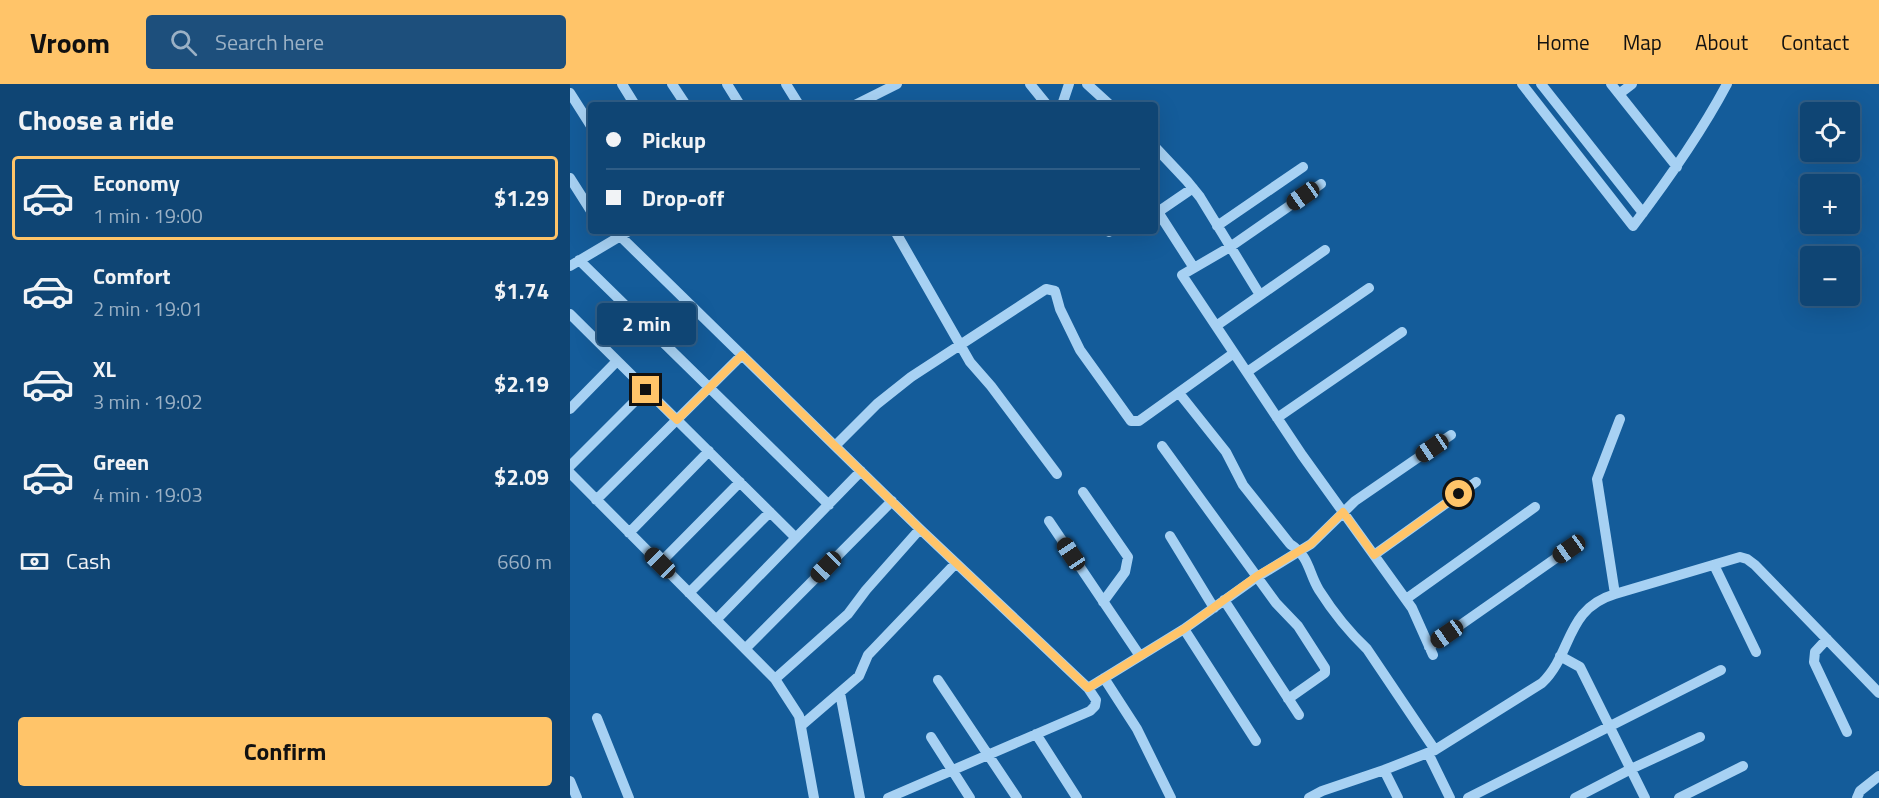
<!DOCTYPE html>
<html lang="en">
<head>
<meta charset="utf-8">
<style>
  :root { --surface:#0f4574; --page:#1d4f7c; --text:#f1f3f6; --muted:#9bb1c5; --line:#2f5d86; --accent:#ffc469 }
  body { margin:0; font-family:"Titillium Web",sans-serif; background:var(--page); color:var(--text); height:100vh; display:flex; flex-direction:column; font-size:22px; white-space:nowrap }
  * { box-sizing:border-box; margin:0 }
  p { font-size:20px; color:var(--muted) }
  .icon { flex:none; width:33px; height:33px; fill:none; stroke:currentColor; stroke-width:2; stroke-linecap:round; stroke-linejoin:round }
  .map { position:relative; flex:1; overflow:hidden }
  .panel { display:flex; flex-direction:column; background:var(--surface); width:570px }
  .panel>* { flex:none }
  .banner { position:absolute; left:18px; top:18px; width:570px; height:132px; border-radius:6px; box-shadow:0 6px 24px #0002,0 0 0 2px var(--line); display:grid; align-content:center; height:132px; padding:0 18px; background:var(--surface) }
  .tools { position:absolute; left:1230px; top:18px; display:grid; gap:12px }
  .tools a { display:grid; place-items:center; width:60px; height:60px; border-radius:6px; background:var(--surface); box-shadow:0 6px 24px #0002,0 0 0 2px var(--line); font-size:30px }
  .end { position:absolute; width:27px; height:27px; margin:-14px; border:8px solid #ffc469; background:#111; box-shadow:0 0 0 3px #111 }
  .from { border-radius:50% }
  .bubble { position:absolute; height:42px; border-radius:6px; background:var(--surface); box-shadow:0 6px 24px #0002,0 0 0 2px var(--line); font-size:20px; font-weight:700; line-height:42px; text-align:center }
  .car { position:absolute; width:18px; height:36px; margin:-18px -9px; border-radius:8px; box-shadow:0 0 4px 2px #0007; background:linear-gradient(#222 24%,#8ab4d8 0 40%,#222 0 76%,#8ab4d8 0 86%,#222 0) }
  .banner b { display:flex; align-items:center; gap:21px; height:57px; font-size:22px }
  .banner b+b { border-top:2px solid var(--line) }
  .banner i { width:15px; height:15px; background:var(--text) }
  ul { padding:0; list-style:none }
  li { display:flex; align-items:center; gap:18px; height:84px; margin:0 12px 9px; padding:0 6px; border:3px solid transparent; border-radius:6px }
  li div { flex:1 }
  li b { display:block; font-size:22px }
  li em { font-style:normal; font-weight:700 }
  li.on { border-color:var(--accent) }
  li>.icon { width:54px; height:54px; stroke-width:1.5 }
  h2 { padding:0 18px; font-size:27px; line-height:72px }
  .pay { display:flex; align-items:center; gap:15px; height:66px; padding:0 18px; font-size:22px }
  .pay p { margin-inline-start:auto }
  .cta { display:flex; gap:12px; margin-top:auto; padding:12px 18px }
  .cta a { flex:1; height:69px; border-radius:6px; background:var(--accent); color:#111; font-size:24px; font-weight:700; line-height:69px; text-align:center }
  header { display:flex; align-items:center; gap:36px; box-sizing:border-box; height:84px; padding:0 30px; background:var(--accent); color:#111 }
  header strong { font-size:28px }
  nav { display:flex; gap:33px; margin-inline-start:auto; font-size:21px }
  .search { width:420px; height:54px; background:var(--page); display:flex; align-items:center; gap:15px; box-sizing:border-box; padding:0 21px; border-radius:6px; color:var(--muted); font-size:22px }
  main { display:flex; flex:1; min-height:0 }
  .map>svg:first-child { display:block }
</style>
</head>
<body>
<header>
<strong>Vroom</strong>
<div class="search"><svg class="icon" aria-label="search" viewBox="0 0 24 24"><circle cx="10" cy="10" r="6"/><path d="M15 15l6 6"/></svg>Search here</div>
<nav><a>Home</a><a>Map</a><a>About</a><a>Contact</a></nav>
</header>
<main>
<section class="panel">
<h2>Choose a ride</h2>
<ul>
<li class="on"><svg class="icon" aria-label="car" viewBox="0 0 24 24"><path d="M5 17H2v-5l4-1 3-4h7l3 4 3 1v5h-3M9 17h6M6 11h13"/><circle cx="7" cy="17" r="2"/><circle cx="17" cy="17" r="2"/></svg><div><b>Economy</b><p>1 min · 19:00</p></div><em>$1.29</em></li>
<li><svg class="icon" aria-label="car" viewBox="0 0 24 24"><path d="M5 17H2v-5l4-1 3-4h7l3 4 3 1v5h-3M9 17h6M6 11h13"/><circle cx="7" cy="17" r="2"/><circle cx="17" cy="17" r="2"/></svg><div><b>Comfort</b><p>2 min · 19:01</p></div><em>$1.74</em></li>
<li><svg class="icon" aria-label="car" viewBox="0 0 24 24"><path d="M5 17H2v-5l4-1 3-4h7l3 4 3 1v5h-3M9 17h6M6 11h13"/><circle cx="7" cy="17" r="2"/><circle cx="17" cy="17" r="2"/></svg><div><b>XL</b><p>3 min · 19:02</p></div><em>$2.19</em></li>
<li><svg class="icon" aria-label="car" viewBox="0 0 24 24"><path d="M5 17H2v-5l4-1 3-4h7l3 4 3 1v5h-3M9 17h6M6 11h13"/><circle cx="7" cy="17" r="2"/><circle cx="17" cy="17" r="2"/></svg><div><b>Green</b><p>4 min · 19:03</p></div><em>$2.09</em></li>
</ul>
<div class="pay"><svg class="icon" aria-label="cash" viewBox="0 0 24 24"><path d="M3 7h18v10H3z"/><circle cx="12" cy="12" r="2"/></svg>Cash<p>660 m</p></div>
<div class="cta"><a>Confirm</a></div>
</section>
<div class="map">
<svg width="1309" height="714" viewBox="0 0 1309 714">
  <rect width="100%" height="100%" fill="#145c9a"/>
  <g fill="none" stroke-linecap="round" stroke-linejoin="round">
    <!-- minor -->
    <path stroke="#a7d1f3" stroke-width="10" d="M52,0l13,21
      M102,0l14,21
      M157,0l13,21
      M216,0l13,21
      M460,0l17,21
      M517,0l23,21
      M952,0l111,142c35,-46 67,-91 94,-142
      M971,0l102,129
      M1041,0l66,83
      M0,9l21,33
      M1049,10l13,-10
      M285,21l42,-21
      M492,21l7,-21
      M585,63l32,34 13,16 60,98
      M0,94l21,33
      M751,100l-91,63 -48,28 120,180 110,153 21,47
      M588,128l36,56
      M585,130l38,-26
      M647,142l86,-59
      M325,147l75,131 21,24 66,88
      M539,147v1
      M50,152l300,293 168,159 8,12 -1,6 -5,5 -202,87
      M9,176l250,245
      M0,182l59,-35
      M0,230l226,224
      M646,242l109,-76
      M677,288l122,-84
      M609,309l47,59 17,33 47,59c20,13 18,28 29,46 14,22 30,42 48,59l68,101
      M0,325l46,-47
      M707,334l125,-86
      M265,362l42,-42 34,-27 135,-88 9,2 5,18 20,41 51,71h8l95,-68
      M592,362l114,157 22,23 27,42v5l-37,26
      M0,382l76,-76
      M0,389l205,206 24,37 15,82
      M513,408l45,65 -3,15 -22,30
      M26,416l146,-145
      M479,437l91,135
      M59,449l80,-82
      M600,452l44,72
      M804,471l102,-73
      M90,479l80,-81
      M1144,481l42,87
      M119,509l81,-81
      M1045,510l-18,-115 23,-60
      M836,515l129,-92
      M654,516l75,115
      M146,536l145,-149
      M614,545l72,112
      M1257,555l-12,13 -1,10 33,70
      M859,563l140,-98
      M175,565l147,-148
      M990,572l20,11 65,131
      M534,594l33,51 34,69
      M205,595l73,-65 18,-24 54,-61
      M368,596l79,118
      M518,604l96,-59 73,-52 54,-33 44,-43 96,-66
      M270,609l20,105
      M27,634l32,80
      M232,641l57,-49 9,-21 88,-92
      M466,650l41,64
      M361,653l39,61
      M858,669l22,45
      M814,686l14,28
      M0,697l7,17
      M739,714l13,-7 62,-21 51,-20 107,-67c31,-30 23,-74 73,-89l125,-37 7,2 8,6 124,128
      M898,714l253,-128
      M1005,714l56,-29 69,-32
      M1109,714l64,-32
      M1287,714l3,-7 19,-15"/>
  </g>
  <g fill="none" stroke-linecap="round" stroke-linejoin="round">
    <!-- route -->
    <path stroke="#ffc469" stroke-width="8" d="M76,306l31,30 65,-65 178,174 168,159 96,-59 73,-53 54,-32 32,-32 31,43 85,-61"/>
  </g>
</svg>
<div class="tools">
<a><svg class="icon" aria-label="locate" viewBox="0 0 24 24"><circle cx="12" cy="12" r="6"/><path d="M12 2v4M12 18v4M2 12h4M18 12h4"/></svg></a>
<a>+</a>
<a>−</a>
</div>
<i class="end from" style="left:889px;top:410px"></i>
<i class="end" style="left:76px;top:306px"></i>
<div class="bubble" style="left:27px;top:219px;width:99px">2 min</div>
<i class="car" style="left:733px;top:112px;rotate:235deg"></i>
<i class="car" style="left:862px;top:364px;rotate:236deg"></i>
<i class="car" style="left:999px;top:465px;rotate:235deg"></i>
<i class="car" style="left:501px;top:470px;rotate:326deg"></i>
<i class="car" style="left:90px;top:479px;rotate:315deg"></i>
<i class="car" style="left:256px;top:483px;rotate:224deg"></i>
<i class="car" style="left:877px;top:550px;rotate:235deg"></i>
<div class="banner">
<b><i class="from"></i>Pickup</b>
<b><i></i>Drop-off</b>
</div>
</div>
</main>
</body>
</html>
